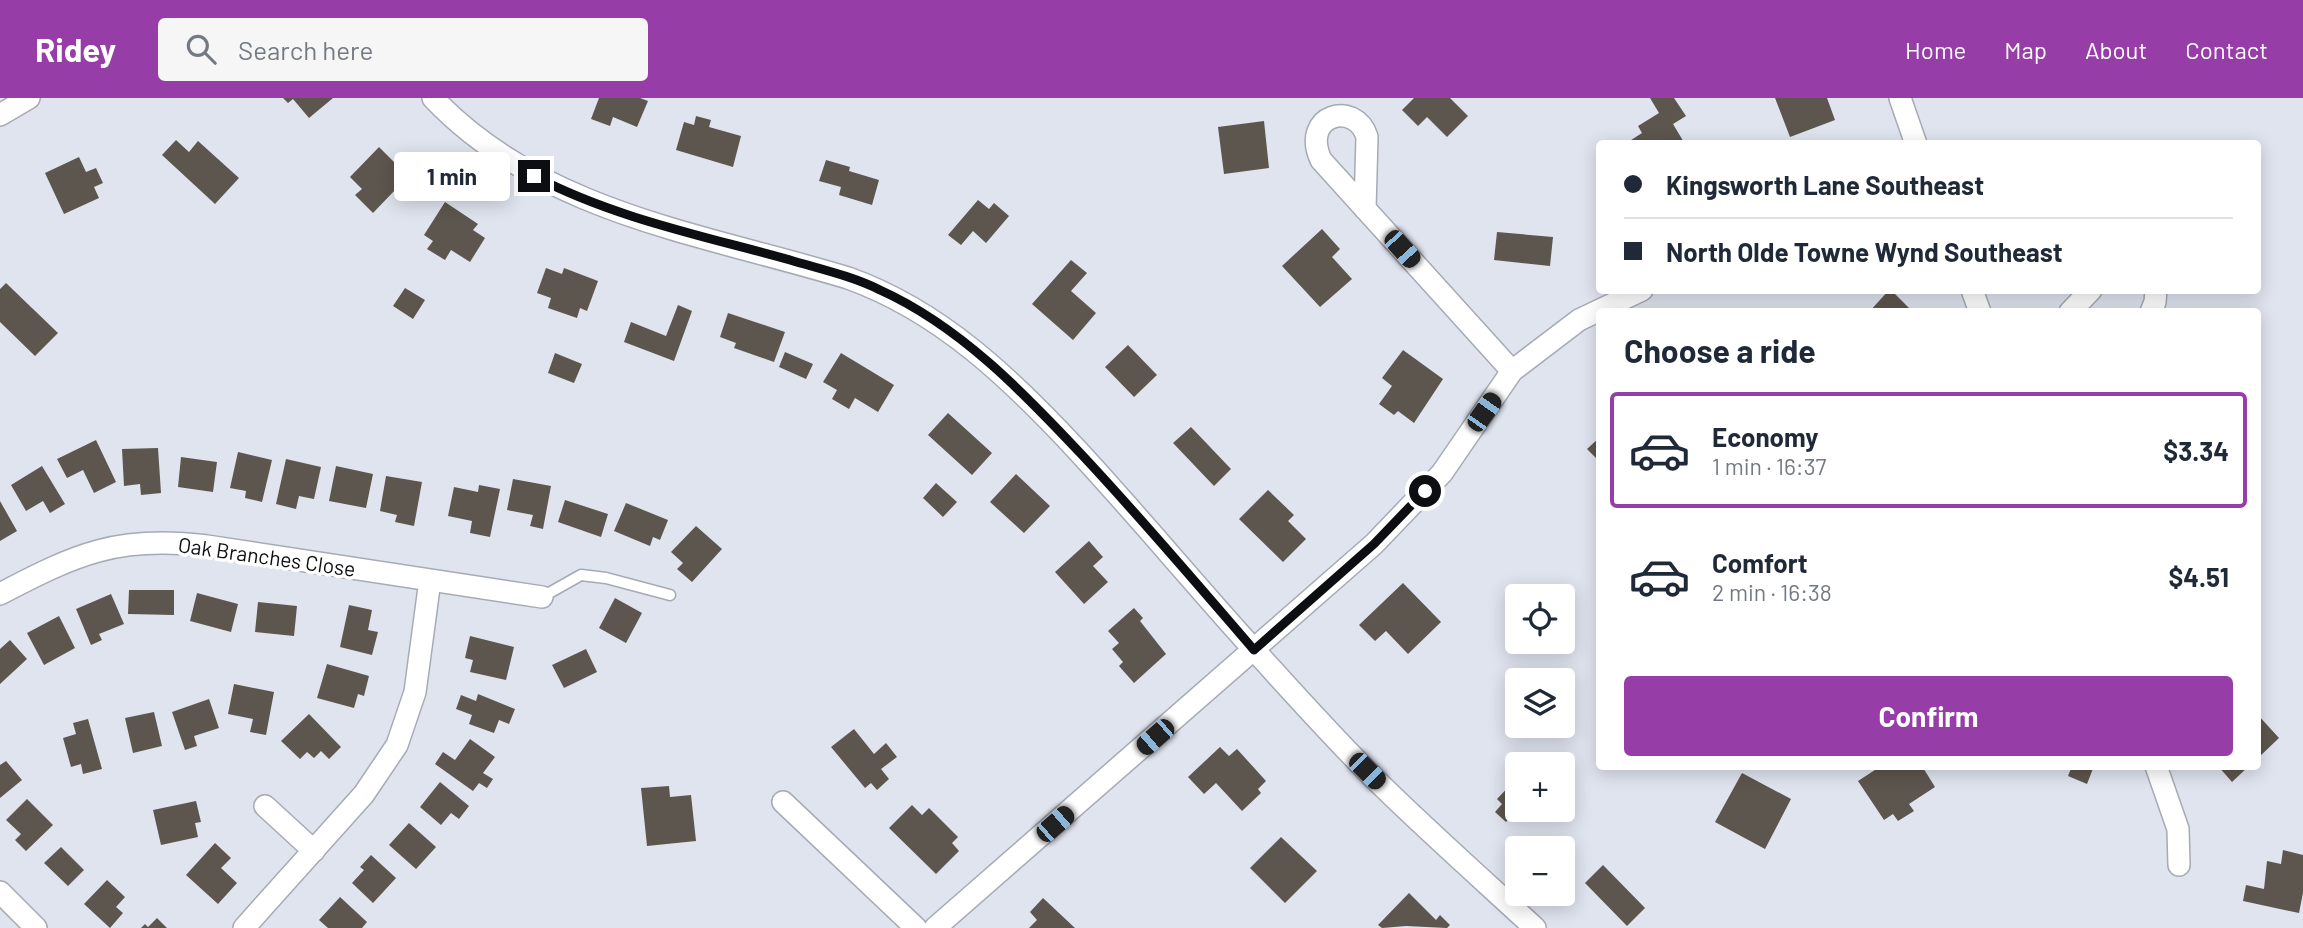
<!DOCTYPE html>
<html lang="en">
<head>
<meta charset="utf-8">
<style>
  :root { --surface:#fff; --page:#f6f6f7; --text:#1f2937; --muted:#747a83; --line:#e0e1e3; --accent:#963da8 }
  body { margin:0; font-family:Barlow,sans-serif; background:var(--page); color:var(--text); height:100vh; display:flex; flex-direction:column; font-size:26px; white-space:nowrap }
  * { box-sizing:border-box; margin:0 }
  p { font-size:23px; color:var(--muted) }
  .icon { flex:none; width:38px; height:38px; fill:none; stroke:currentColor; stroke-width:2; stroke-linecap:round; stroke-linejoin:round }
  .map { position:relative; flex:1; overflow:hidden }
  .drawer { position:absolute; left:1596px; top:210px; width:665px; height:462px; display:flex; flex-direction:column; background:var(--surface); border-radius:7px; box-shadow:0 4px 18px #0003 }
  .drawer>* { flex:none }
  .top-card { position:absolute; left:1596px; top:42px; width:665px; height:154px; border-radius:7px; box-shadow:0 4px 18px #0003; display:grid; align-content:center; height:154px; padding:0 28px; background:var(--surface) }
  .controls { position:absolute; left:1505px; top:486px; display:grid; gap:14px }
  .controls a { display:grid; place-items:center; width:70px; height:70px; border-radius:7px; background:var(--surface); box-shadow:0 4px 18px #0003; font-size:35px }
  .end { position:absolute; width:32px; height:32px; margin:-16px; border:9px solid #0d0e11; background:#fff; box-shadow:0 0 0 4px #fff }
  .from { border-radius:50% }
  .bubble { position:absolute; height:49px; border-radius:7px; background:var(--surface); box-shadow:0 4px 18px #0003; font-size:23px; font-weight:700; line-height:49px; text-align:center }
  .car { position:absolute; width:21px; height:42px; margin:-21px -10px; border-radius:9px; box-shadow:0 0 5px 2px #0007; background:linear-gradient(#222 24%,#8ab4d8 0 40%,#222 0 76%,#8ab4d8 0 86%,#222 0) }
  .top-card b { display:flex; align-items:center; gap:24px; height:66px; font-size:26px }
  .top-card b+b { border-top:2px solid var(--line) }
  .top-card i { width:18px; height:18px; background:var(--text) }
  ul { padding:0; list-style:none }
  li { display:flex; align-items:center; gap:21px; height:116px; margin:0 14px 10px; padding:0 14px; border:4px solid transparent; border-radius:7px }
  li div { flex:1 }
  li b { display:block; font-size:26px }
  li em { font-style:normal; font-weight:700 }
  li.on { border-color:var(--accent) }
  li>.icon { width:63px; height:63px; stroke-width:1.5 }
  h2 { padding:0 28px; font-size:32px; line-height:84px }
  .primary-button { display:flex; gap:14px; margin-top:auto; padding:14px 28px }
  .primary-button a { flex:1; height:80px; border-radius:7px; background:var(--accent); color:#fff; font-size:28px; font-weight:700; line-height:80px; text-align:center }
  header { display:flex; align-items:center; gap:42px; box-sizing:border-box; height:98px; padding:0 35px; background:var(--accent); color:#fff }
  header strong { font-size:33px }
  nav { display:flex; gap:38px; margin-inline-start:auto; font-size:24px }
  .search { width:490px; height:63px; background:var(--page); display:flex; align-items:center; gap:18px; box-sizing:border-box; padding:0 24px; border-radius:7px; color:var(--muted); font-size:26px }
  .map>svg:first-child { display:block }
</style>
</head>
<body>
<header>
<strong>Ridey</strong>
<div class="search"><svg class="icon" aria-label="search" viewBox="0 0 24 24"><circle cx="10" cy="10" r="6"/><path d="M15 15l6 6"/></svg>Search here</div>
<nav><a>Home</a><a>Map</a><a>About</a><a>Contact</a></nav>
</header>
<div class="map">
<svg width="2303" height="830" viewBox="0 0 2303 830">
  <rect width="100%" height="100%" fill="#e0e4ef"/>
  <!-- building -->
  <path fill="#5d564e" d="M283,0h50l-24,20 -16,-19 -5,4z
    M599,0h41l8,3 -11,26 -24,-10 -3,9 -19,-7z
    M1414,0h36l18,18 -21,21 -20,-20 -9,9 -16,-16z
    M1650,0h24l12,18 -13,8 12,20h-60l17,-11 -4,-7 21,-13z
    M1775,0h52l8,22 -45,17z
    M696,18l15,4 -2,7 32,9 -8,31 -57,-17 8,-28 10,3z
    M1264,23l5,47 -45,6 -6,-47z
    M176,42l13,12 9,-11 41,37 -24,26 -53,-49z
    M379,49l20,20 3,-3 15,15 -15,15 -6,-5 -23,24 -18,-18 7,-6 -12,-12z
    M79,59l7,15 10,-4 7,15 -9,4 5,11 -35,16 -19,-41z
    M826,62l24,7 -1,4 30,9 -7,25 -33,-10 2,-8 -22,-6z
    M978,102l11,9 5,-6 15,13 -23,27 -13,-12 -12,14 -13,-10z
    M445,104l33,22 -5,6 12,8 -15,24 -19,-12 -6,10 -18,-11 6,-8 -9,-6z
    M1322,131l18,20 -8,8 20,22 -32,28 -38,-41z
    M1497,134l56,5 -3,29 -56,-6z
    M1071,162l16,13 -16,18 25,22 -23,27 -41,-36z
    M546,170l16,6 2,-6 34,13 -11,30 -7,-3 -3,10 -29,-10 3,-10 -14,-5z
    M6,185l52,50 -23,23 -35,-34v-33z
    M405,190l20,12 -12,19 -20,-13z
    M1889,192h2l22,22h-44z
    M678,207l14,6 -18,50 -50,-19 7,-20 35,14z
    M728,215l57,19 -11,30 -40,-14 2,-5 -16,-6z
    M1128,247l29,30 -23,22 -29,-30z
    M1403,252l40,29 -29,44 -16,-12 -4,4 -15,-11 13,-18 -10,-8z
    M785,254l28,12 -7,15 -27,-12z
    M555,255l27,11 -8,19 -26,-10z
    M841,255l53,32 -16,27 -23,-14 -6,11 -17,-10 5,-9 -14,-8z
    M948,315l44,40 -20,22 -44,-40z
    M1191,329l40,42 -17,17 -41,-43z
    M1600,339v25l-13,-13z
    M96,342l20,42 -22,11 -11,-23 -16,8 -10,-19z
    M158,350l3,45 -20,2 -1,-11 -16,2 -2,-37z
    M238,354l34,8 -10,42 -17,-4 1,-7 -16,-3z
    M181,359l36,5 -4,30 -35,-5z
    M286,361l35,8 -7,32 -15,-3 -3,13 -20,-5z
    M42,368l23,38 -15,9 -7,-12 -17,10 -15,-26z
    M336,368l37,8 -7,34 -37,-7z
    M1016,376l34,32 -26,27 -34,-31z
    M386,378l36,6 -8,44 -19,-4 2,-7 -17,-4z
    M513,381l38,7 -8,43 -13,-3 3,-11 -26,-5z
    M936,385l21,19 -14,15 -20,-19z
    M479,387l21,4 -10,48 -20,-4 2,-12 -24,-5 6,-29 24,5z
    M1268,392l26,25 -6,6 18,18 -23,23 -44,-43z
    M565,402l43,14 -7,23 -43,-15z
    M0,403l17,30 -17,10z
    M626,405l42,17 -8,20 -7,-3 -3,9 -36,-15z
    M696,428l26,23 -30,33 -15,-13 6,-6 -12,-11z
    M1089,443l14,16 -10,9 15,16 -24,22 -29,-32z
    M1403,485l38,39 -33,32 -22,-23 -11,10 -16,-16z
    M129,492h45v25l-46,-1z
    M197,495l41,11 -7,28 -41,-11z
    M111,496l13,30 -25,10 3,6 -11,5 -15,-36z
    M615,500l27,15 -16,30 -27,-15z
    M258,504l39,4 -3,30 -39,-4z
    M349,507l23,5 -4,20 10,2 -6,23 -32,-8z
    M1134,510l9,10 -3,3 26,33 -32,29 -15,-17 4,-4 -11,-13 7,-6 -11,-12z
    M59,518l16,32 -31,17 -17,-32z
    M470,538l44,11 -8,33 -36,-8 3,-12 -8,-2z
    M10,542l17,19 -27,25v-35z
    M586,551l11,23 -33,16 -12,-23z
    M327,566l42,12 -5,20 -6,-2 -4,14 -37,-10z
    M234,586l40,8 -8,43 -16,-3 3,-13 -25,-5z
    M478,596l37,15 -6,15 -10,-4 -5,13 -25,-9 3,-9 -16,-6 5,-14 15,6z
    M209,601l10,29 -25,8 3,10 -12,4 -13,-38z
    M154,614l8,34 -29,7 -8,-35z
    M309,616l32,33 -12,12 -8,-8 -7,7 -7,-6 -7,7 -19,-18z
    M2258,617l21,23 -21,20z
    M88,621l14,50 -19,5 -2,-10 -10,3 -8,-29 13,-4 -3,-11z
    M854,631l20,25 12,-11 11,14 -16,12 8,10 -12,11 -6,-7 -6,5 -34,-41z
    M470,641l25,18 -12,16 10,6 -6,9 -8,-5 -6,8 -38,-27 8,-12 12,8z
    M1220,649l9,9 8,-7 29,32 -8,8 3,4 -19,18 -26,-28 -12,11 -16,-17z
    M6,663l16,19 -22,18v-33z
    M1881,668h41l13,21 -26,17 5,7 -16,10 -5,-7 -9,6 -26,-39z
    M2072,668h22l-7,18 -19,-8z
    M2218,668h31l-17,16z
    M1742,675l49,26 -26,50 -50,-27z
    M1517,680v32l-11,12 -11,-10 7,-8 -5,-5z
    M440,684l29,24 -10,13 -8,-6 -10,12 -21,-18z
    M669,688l1,11 21,-2 5,46 -49,5 -6,-58z
    M27,701l26,26 -27,26 -11,-11 6,-6 -15,-14z
    M196,703l5,21 -6,1 3,14 -37,8 -8,-35z
    M912,707l10,10 7,-7 29,29 -6,6 7,8 -23,23 -47,-46z
    M1522,712h22l-10,11z
    M409,725l27,24 -20,22 -27,-24z
    M1281,739l36,34 -32,32 -35,-35z
    M215,745l16,15 -10,10 16,15 -19,21 -32,-29z
    M61,749l23,23 -16,16 -24,-23z
    M2283,752l20,5v38l-4,20 -56,-12 3,-16 18,4 3,-28 14,3z
    M371,757l25,23 -23,25 -21,-20 12,-13 -4,-3z
    M1603,767l42,43 -18,18 -42,-43z
    M107,782l18,17 -9,10 7,6 -13,15 -26,-24z
    M1409,795l27,27 4,-5 10,10 -3,3 -41,-2 -24,2 -4,-3z
    M340,799l27,25 -5,6h-34l-9,-8z
    M1043,800l32,30h-46l8,-8 -7,-8z
    M157,820l10,10h-26l4,-4 3,3z"/>
  <g fill="none" stroke-linecap="round" stroke-linejoin="round">
    <!-- service casing -->
    <g stroke="#a6aab4" stroke-width="13">
      <path id="service" d="M542,499l39,-22 25,3 64,17"/>
    </g>
    <!-- minor casing -->
    <g stroke="#a6aab4" stroke-width="24">
      <path id="minor" d="M433,0c109,115 271,136 415,180 93,33 164,102 230,173 61,66 118,135 179,202 40,44 80,89 123,131 50,49 103,96 155,144
        M1900,0l16,46
        M0,17l29,-17
        M1365,111l2,-72c-11,-37 -67,-23 -46,23l191,211
        M1972,192l8,22
        M2070,214l21,-22
        M2151,214l4,-10 1,-12
        M0,496c76,-40 118,-59 207,-48l335,51
        M2156,668l22,63 1,36
        M783,704l133,126
        M265,708l49,45
        M0,794l36,36
        M244,830l120,-134 33,-49 18,-53 15,-112
        M935,830l439,-384 68,-71 70,-102 67,-51 63,-30"/>
    </g>
    <!-- service -->
    <use href="#service" stroke="#fff" stroke-width="10"/>
    <!-- minor -->
    <use href="#minor" stroke="#fff" stroke-width="21"/>
  </g>
  <g fill="none" stroke-linecap="round" stroke-linejoin="round">
    <!-- route -->
    <path stroke="#0d0e11" stroke-width="9" d="M534,78c80,42 170,60 256,84 30,9 62,16 90,30 80,36 144,103 203,166 59,63 115,129 171,194l120,-106 51,-53"/>
  </g>
  <g text-anchor="middle" dominant-baseline="central" stroke-width="7" stroke-linejoin="round" paint-order="stroke">
    <!-- street labels -->
    <g font-size="21" fill="#0d0e11" stroke="#fff">
      <text transform="translate(267 458) rotate(8)">Oak Branches Close</text>
    </g>
  </g>
</svg>
<div class="controls">
<a><svg class="icon" aria-label="locate" viewBox="0 0 24 24"><circle cx="12" cy="12" r="6"/><path d="M12 2v4M12 18v4M2 12h4M18 12h4"/></svg></a>
<a><svg class="icon" aria-label="layers" viewBox="0 0 24 24"><path d="M12 4l9 5-9 5-9-5zM3 14l9 5 9-5"/></svg></a>
<a>+</a>
<a>−</a>
</div>
<i class="end from" style="left:1425px;top:393px"></i>
<i class="end" style="left:534px;top:78px"></i>
<div class="bubble" style="left:394px;top:54px;width:116px">1 min</div>
<i class="car" style="left:1402px;top:151px;rotate:138deg"></i>
<i class="car" style="left:1484px;top:314px;rotate:35deg"></i>
<i class="car" style="left:1155px;top:639px;rotate:229deg"></i>
<i class="car" style="left:1367px;top:673px;rotate:135deg"></i>
<i class="car" style="left:1055px;top:726px;rotate:49deg"></i>
<div class="top-card">
<b><i class="from"></i>Kingsworth Lane Southeast</b>
<b><i></i>North Olde Towne Wynd Southeast</b>
</div>
<section class="drawer">
<h2>Choose a ride</h2>
<ul>
<li class="on"><svg class="icon" aria-label="car" viewBox="0 0 24 24"><path d="M5 17H2v-5l4-1 3-4h7l3 4 3 1v5h-3M9 17h6M6 11h13"/><circle cx="7" cy="17" r="2"/><circle cx="17" cy="17" r="2"/></svg><div><b>Economy</b><p>1 min · 16:37</p></div><em>$3.34</em></li>
<li><svg class="icon" aria-label="car" viewBox="0 0 24 24"><path d="M5 17H2v-5l4-1 3-4h7l3 4 3 1v5h-3M9 17h6M6 11h13"/><circle cx="7" cy="17" r="2"/><circle cx="17" cy="17" r="2"/></svg><div><b>Comfort</b><p>2 min · 16:38</p></div><em>$4.51</em></li>
</ul>
<div class="primary-button"><a>Confirm</a></div>
</section>
</div>
</body>
</html>
